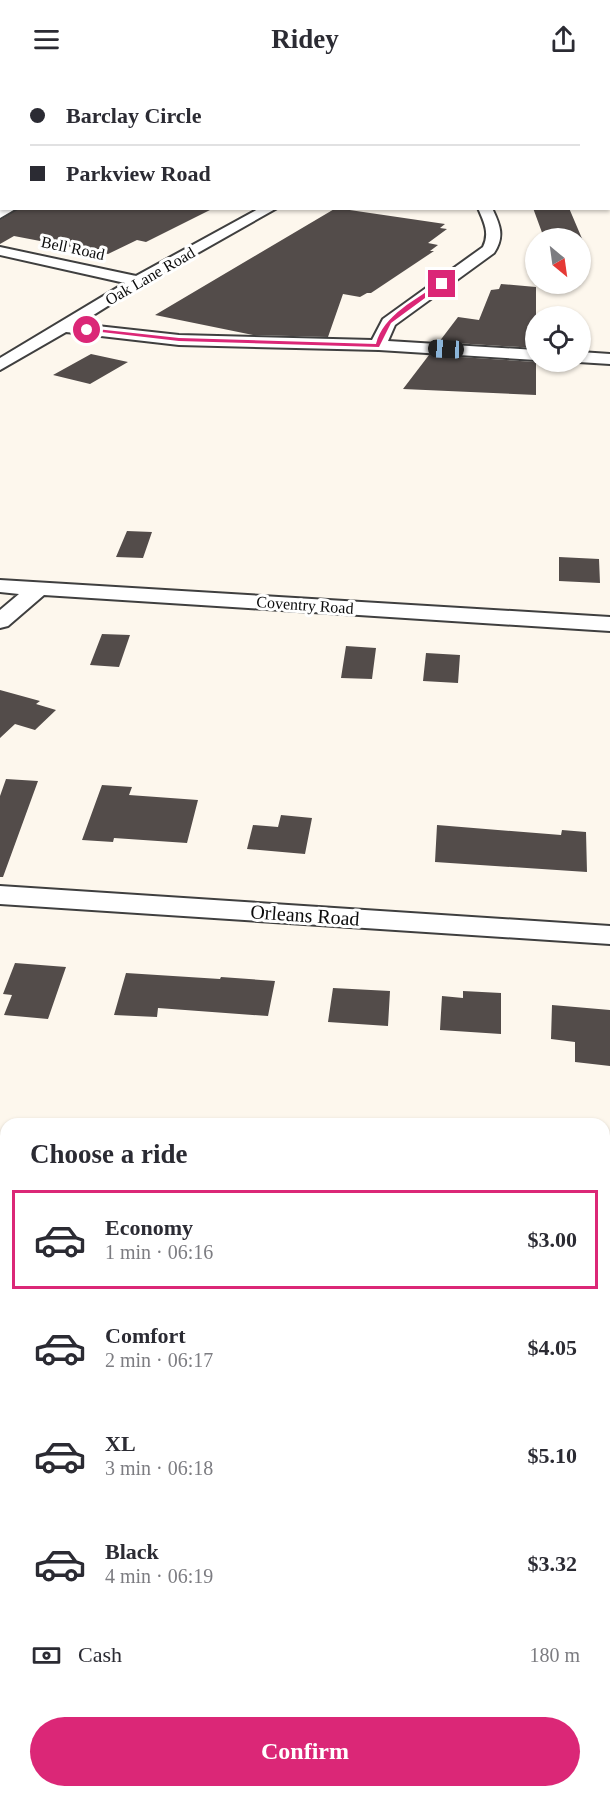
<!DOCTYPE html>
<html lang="en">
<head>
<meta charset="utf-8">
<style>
  :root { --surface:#fff; --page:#f2f2f3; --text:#2b2b33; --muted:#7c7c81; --line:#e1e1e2; --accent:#db2777 }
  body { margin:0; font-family:Georgia,serif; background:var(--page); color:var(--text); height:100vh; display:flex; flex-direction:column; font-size:22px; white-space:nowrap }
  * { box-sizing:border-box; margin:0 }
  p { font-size:20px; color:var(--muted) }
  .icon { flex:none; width:33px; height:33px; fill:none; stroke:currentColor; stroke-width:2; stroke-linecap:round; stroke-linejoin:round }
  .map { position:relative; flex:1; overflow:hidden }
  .drawer { position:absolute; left:0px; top:1040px; width:610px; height:680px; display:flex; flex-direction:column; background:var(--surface); border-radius:18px 18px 0 0; box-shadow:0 2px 4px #0004 }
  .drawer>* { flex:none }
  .top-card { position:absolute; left:0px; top:0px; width:610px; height:132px; box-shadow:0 2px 4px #0004; display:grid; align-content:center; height:132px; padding:0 30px; background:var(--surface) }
  .needle { width:39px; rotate:151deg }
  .buttons { position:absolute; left:525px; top:150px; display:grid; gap:12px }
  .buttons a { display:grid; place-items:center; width:66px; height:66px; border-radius:50%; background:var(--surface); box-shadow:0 2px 4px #0004; font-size:30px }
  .end { position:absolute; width:27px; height:27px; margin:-14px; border:8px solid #db2777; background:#fff; box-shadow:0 0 0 3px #fff }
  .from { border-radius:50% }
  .car { position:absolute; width:18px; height:36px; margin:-18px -9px; border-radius:8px; box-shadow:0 0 4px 2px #0007; background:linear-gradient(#222 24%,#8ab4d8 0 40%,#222 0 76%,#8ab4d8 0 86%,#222 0) }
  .top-card b { display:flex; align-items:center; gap:21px; height:57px; font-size:22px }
  .top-card b+b { border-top:2px solid var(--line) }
  .top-card i { width:15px; height:15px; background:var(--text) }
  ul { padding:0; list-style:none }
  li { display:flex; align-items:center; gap:18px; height:99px; margin:0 12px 9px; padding:0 18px; border:3px solid transparent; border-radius:0px }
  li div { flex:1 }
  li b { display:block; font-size:22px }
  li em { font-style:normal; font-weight:800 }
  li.selected { border-color:var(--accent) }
  li>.icon { width:54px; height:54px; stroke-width:1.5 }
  h2 { padding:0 30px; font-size:27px; line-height:72px }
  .pay { display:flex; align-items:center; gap:15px; height:66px; padding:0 30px; font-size:22px }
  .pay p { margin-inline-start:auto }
  .primary-button { display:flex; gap:12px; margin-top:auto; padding:12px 30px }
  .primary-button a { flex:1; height:69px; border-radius:36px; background:var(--accent); color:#fff; font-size:24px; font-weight:800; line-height:69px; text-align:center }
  header { display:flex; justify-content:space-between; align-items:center; height:78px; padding:0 30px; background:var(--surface); font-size:27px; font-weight:800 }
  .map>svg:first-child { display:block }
</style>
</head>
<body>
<header><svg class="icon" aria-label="menu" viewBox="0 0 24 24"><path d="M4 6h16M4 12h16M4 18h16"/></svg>Ridey<svg class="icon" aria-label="share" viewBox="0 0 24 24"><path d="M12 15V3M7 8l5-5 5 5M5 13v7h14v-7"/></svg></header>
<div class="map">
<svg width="610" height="1718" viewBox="0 0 610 1718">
  <rect width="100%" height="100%" fill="#fdf7ed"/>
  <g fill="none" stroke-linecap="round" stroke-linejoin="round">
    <!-- stream -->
    <path fill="#48a0bb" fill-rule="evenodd" d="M0,39h2v3h-2z"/>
  </g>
  <!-- building -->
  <path fill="#534c4a" d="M19,130h195l-68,34 -9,-2 -29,14 -94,-18 -14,8v-24z
    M336,130l109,16 -5,4 7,1 -19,14 10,2 -8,6h4l-63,42h-4l-7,4 -17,-3 -15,43 -75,-2 -98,-20z
    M533,130h36l17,40h-3l2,6 -5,-1v-15h-36z
    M501,206l35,3v61l-97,-6 19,-25 21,3 12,-30 8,-1z
    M91,276l37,8 -38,22 -37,-9z
    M429,277l107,7v33l-133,-6z
    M127,453l25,1 -9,26 -27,-1z
    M559,479l40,2 1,24 -41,-2z
    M102,556l28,1 -11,32 -29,-2z
    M346,568l30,2 -4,31 -31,-1z
    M426,575l34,2 -2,28 -35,-2z
    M0,612l40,11 -4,3 20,6 -21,20 -20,-6 -15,14z
    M6,701l32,2 -35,96h-3v-81z
    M102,707l30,2 -3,8 69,5 -11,43 -73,-5 -1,4 -31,-2z
    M281,737l31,3 -7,36 -58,-5 6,-24 25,2z
    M437,747l124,10 1,-5 24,2 1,40 -152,-10z
    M15,885l51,4 -18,52 -44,-4 8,-20 -9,-1z
    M126,895l94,6 1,-2 54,4 -7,35 -110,-8 -1,9 -43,-2z
    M333,910l57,3 -2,35 -60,-4z
    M463,913l38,2v41l-61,-4 2,-34 21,2z
    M552,927l58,5v56l-35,-4v-20l-24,-3z"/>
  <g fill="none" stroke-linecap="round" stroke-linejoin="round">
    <!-- street casing -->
    <g stroke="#3f3f3f" stroke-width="4">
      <path id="street" d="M217,0h17l1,2h-17z
        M288,0h13l-14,2z
        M505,0h11l-12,2z
        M604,0h6v3l-1,-1z
        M0,10h2v7h-2z
        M0,90h2v9l-2,-1z
        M0,130h17l-17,10z
        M260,130h17l-134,76 -64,40 100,11 193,5 11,-21 100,-72c7,-14 1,-25 -5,-39h14c8,17 13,28 2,45l-99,72 -7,16 148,9v10l-157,-10 -200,-5 -113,-13 -66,38v-12l125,-75 -125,-28v-8l136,29z
        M580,274l30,2v10l-32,-2h2z
        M0,502l610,37v14l-566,-36 -36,31 -8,2v-18l19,-16 -19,-2z
        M0,808l610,40v18l-610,-40z"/>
    </g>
    <!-- secondary casing -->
    <g stroke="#2e2e2e" stroke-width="3">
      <path id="secondary" d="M0,1206h6v34h-6z
        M604,1263l6,1v36l-6,-1z"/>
    </g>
    <!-- street -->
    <use href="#street" fill="#fff" fill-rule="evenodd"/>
    <!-- secondary -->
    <use href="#secondary" fill="#f5e2b0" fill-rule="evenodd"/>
  </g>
  <!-- route -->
  <path fill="#db2777" d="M440,205l4,1 -53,39 -12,24 -200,-6 -95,-11 3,-2 92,10 197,6c7,-29 41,-45 64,-61z"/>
  <g text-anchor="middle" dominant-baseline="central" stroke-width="6" stroke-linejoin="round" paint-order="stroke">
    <!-- far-street labels -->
    <g font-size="16" fill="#0c0c0c" stroke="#fff">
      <text transform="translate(73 170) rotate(12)">Bell Road</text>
      <text transform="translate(150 198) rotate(-30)">Oak Lane Road</text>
      <text transform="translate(305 527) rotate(4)">Coventry Road</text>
    </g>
    <!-- street labels -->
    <g font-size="20" fill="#0c0c0c" stroke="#fff">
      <text transform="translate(305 837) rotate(4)">Orleans Road</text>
    </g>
  </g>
</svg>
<div class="buttons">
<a><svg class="needle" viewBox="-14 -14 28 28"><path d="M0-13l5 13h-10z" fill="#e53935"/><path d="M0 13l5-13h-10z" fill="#7c7c81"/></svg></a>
<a><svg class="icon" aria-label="locate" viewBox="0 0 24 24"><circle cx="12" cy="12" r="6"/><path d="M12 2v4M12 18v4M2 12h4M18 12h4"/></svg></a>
</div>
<i class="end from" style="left:87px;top:252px"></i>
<i class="end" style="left:442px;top:206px"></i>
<i class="car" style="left:446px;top:271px;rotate:273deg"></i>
<div class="top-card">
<b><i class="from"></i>Barclay Circle</b>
<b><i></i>Parkview Road</b>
</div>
<section class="drawer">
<h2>Choose a ride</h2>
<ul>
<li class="selected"><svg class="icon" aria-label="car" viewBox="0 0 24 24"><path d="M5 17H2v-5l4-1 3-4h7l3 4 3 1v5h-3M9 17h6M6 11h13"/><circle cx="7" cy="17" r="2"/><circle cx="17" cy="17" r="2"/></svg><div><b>Economy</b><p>1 min · 06:16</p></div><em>$3.00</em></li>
<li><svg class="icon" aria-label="car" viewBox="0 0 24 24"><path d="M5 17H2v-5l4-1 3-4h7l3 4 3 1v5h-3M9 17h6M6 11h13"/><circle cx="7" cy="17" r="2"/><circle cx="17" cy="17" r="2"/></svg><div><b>Comfort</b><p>2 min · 06:17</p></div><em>$4.05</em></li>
<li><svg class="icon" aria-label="car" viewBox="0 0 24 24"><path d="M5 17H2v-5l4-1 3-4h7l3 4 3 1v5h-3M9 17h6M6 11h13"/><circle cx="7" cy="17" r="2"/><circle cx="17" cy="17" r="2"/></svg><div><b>XL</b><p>3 min · 06:18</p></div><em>$5.10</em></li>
<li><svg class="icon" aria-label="car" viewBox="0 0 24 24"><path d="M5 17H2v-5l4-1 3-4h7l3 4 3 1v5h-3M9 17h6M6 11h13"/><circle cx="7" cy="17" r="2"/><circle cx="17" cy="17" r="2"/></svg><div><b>Black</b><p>4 min · 06:19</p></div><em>$3.32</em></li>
</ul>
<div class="pay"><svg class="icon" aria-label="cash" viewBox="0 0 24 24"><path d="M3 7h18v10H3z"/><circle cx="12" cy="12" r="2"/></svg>Cash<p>180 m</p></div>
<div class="primary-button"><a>Confirm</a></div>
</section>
</div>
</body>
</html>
